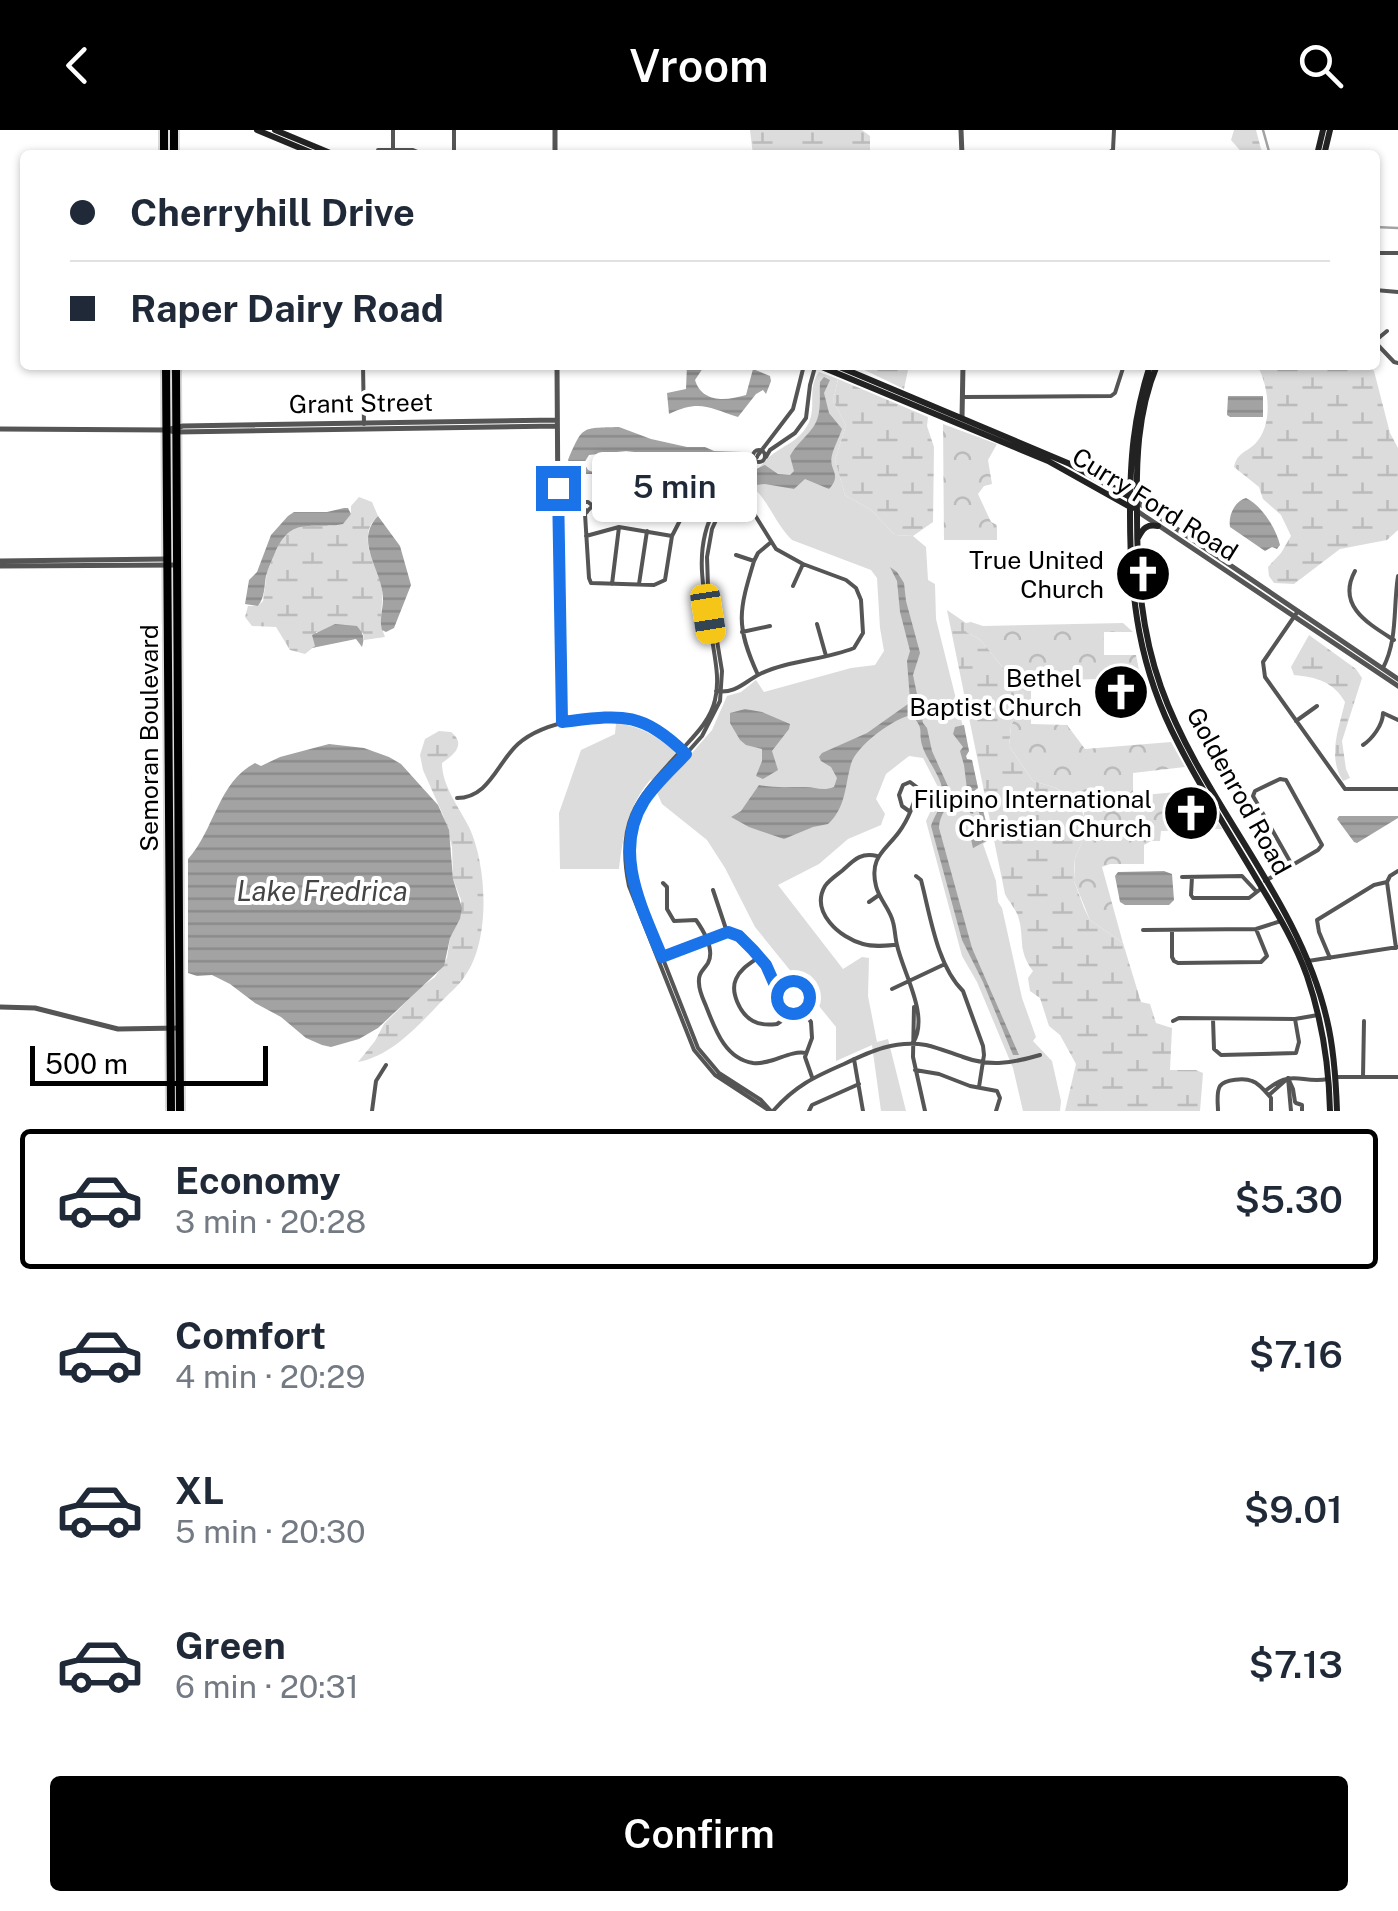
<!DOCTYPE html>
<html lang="en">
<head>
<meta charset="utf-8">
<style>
  :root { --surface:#fff; --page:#f6f6f7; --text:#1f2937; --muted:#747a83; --line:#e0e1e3; --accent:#000 }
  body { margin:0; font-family:"Public Sans",sans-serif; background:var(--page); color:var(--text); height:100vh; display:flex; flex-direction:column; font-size:38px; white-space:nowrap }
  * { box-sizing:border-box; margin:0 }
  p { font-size:32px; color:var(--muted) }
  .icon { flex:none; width:55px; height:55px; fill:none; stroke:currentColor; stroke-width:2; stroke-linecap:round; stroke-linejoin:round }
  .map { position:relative; height:981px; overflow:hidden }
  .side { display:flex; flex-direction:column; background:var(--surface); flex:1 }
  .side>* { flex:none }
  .banner { position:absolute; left:20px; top:20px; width:1360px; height:220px; border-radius:10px; box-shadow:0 2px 8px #0004; display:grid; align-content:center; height:220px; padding:0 50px; background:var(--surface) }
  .scale { position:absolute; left:30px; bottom:25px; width:238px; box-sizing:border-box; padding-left:10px; border:5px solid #000; border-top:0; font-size:28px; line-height:35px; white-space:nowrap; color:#000; -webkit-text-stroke:8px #fff; paint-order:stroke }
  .end { position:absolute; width:45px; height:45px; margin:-22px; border:12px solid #1a73e8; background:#fff; box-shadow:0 0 0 5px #fff }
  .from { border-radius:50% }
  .bubble { position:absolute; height:70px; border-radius:10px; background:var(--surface); box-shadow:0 2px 8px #0004; font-size:32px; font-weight:600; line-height:70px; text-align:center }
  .car { position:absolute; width:30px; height:60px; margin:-30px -15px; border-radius:12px; box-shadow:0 0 8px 2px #0007; background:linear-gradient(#f5c518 24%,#345 0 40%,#f5c518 0 76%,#345 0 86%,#f5c518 0) }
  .banner b { display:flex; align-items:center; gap:35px; height:95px; font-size:38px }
  .banner b+b { border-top:2px solid var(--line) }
  .banner i { width:25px; height:25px; background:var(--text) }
  ul { padding:18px 0 0; list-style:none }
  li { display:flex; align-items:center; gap:30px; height:140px; margin:0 20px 15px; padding:0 30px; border:5px solid transparent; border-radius:10px }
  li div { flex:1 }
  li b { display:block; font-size:38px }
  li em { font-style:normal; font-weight:600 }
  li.selected { border-color:var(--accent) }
  li>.icon { width:90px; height:90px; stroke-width:1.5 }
  .primary-button { display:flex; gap:20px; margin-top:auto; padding:20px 50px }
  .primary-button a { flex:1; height:115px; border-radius:10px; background:var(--accent); color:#fff; font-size:40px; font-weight:600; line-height:115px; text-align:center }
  header { display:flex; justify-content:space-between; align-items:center; height:130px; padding:0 50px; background:var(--accent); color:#fff; font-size:45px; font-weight:600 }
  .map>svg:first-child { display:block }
</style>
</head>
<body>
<header><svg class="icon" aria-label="back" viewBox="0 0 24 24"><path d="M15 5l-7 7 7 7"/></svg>Vroom<svg class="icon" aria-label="search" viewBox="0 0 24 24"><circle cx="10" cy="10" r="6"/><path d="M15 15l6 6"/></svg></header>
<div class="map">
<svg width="1398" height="981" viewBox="0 0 1398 981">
  <defs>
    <pattern id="forest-crowns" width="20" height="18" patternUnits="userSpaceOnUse" patternTransform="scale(2.5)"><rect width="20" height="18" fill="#dcdcdc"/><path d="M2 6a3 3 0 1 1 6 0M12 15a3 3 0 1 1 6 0" fill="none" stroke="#bbb"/></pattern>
    <pattern id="wetland-marsh" width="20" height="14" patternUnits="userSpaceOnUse" patternTransform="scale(2.5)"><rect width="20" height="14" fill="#dcdcdc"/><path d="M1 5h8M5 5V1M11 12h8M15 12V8" fill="none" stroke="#bbb"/></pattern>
    <pattern id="water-rules" width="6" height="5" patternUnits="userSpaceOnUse" patternTransform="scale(2.5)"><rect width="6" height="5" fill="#a3a3a3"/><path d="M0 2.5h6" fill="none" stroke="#8b8b8b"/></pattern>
  </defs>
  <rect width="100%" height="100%" fill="#fff"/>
  <!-- grass -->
  <path fill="#dcdcdc" d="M819,242l19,7 -5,22 13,24 -11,35 10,35 26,15 24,25 18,1 13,11 2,33 7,4 1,35 33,132 -3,5 1,3 5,1 6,28 -4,3v3l5,1 7,27 -3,8 5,1 2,8 -7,5 13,37 2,21 4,6 20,90 14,39 -3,4 19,20 9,40 -1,10h-37l-10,-43 -36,-86 -15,-26 -36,-135 14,-30 -17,-33 -14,-2 -23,18 -10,25 9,15 -4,11 -33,14 -29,25 -41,21 65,84 19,-12 7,1 -1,38 9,46 11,-3 18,72h-25l-9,-66 -36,16v-34l-81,-100 -30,-59 -18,-28 -45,-36 -11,-25c-23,26 -28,57 -32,90h-59l-1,-56 22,-63 34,-16 1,-11c30,4 48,18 69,38l27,-31 15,-34 14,-4 15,-12 8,12 87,-24 24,-3 9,-14 -4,-23 -3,-50 -6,-8 -79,-30c-19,-19 -23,-41 -45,-58 7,-8 14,-17 22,-25 13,-11 29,-15 38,-31 11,-18 -1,-37 12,-54z"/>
  <!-- forest -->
  <path fill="url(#forest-crowns)" d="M943,294l54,20 -9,16 4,24 -8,2 -6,8 13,28 6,3v15h-53z
    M971,492l12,4 140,-3 10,9h-29v23h32l3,15 -40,9 -68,2v43l36,1 18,24 86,-7 14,25 -52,6v23l65,-6 24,39 -61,2 -1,10h-9l-7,4v19h-34l-8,3 21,76 -33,-23 -16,-39 1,-23 8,-18 1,-29 -10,-12 -18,-11 -23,-7 -24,-35 2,-20 13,-32 -36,-45 -9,-10 -13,-7v-9z"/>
  <!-- wetland -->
  <path fill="url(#wetland-marsh)" d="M750,0h112l8,6v19h-117z
    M1234,0h22l5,19 8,6h-25l-13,-15z
    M854,235h55l-5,24z
    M1257,235h111l6,6 16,62 8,15v82l-11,10 -47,9 -46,35 -20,-1 -5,-7 -1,-9 13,-14 10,-17 -10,-21 -18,-16 -4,-12 -25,-20c3,-14 11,-14 21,-23 19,-19 14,-58 2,-79z
    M838,249l90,38 -1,9 7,21 -1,75 -20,14 -18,-1 -24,-25 -26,-15 -10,-35 11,-35 -13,-24z
    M359,367l13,5 6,14c-7,7 -10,12 -10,21 -2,17 10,30 13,45 4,20 -4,37 4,55l-21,3 -1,-7 -28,-9 -9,6 -10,2 -1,14 -10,8 -15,-4 -14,-23 -24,-1 -7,-9 3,-11h10l5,-5 4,-29 14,-33 6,-8 14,-5h31l19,-12v-8z
    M947,480l19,13v9l13,7 9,10 36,45 -13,32 -2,20 24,35 23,7 24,17 11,32 -8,3 -8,18 -1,11v12l10,27 6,12 33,23 18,59 9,2 6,19 16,5 -2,42h26l7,3 -3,38h-135l11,-47 -16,-29 -11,-9 -9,-28 -10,-7 -2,-13 5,-7c-16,-21 -8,-33 -15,-55 -3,-8 -9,-14 -13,-22z
    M1309,505l47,34 6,9 -20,63 4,28 4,9 -7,3c-16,-24 -4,-53 2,-79 -11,-20 -29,-25 -51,-27l-3,-8z
    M439,601l12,1c15,12 4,22 -9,31 0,23 17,44 27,64 18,38 22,113 -4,149 -7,11 -18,19 -26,28 -22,23 -48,52 -81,58l17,-21 9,-17 37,-37 14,-10 12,-19 3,-20 10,-19 1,-19 -8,-21 -1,-32 -9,-32 -20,-45 -3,-15 5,-16z"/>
  <!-- water -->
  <path fill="url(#water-rules)" d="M687,235h18l-10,15c7,23 31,21 51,15l7,-26 17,7 1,5 -5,13 -3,-4 -7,4 -18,23c-29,-9 -38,-18 -69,-3l-2,-21 19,-4z
    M824,247l6,3 -6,13 5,20 13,16c-3,9 -8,18 -10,26 -4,16 11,18 -3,34l-24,-10 -11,10 -29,-5 -9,1 -4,-3 -1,-8 3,-4 11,-5 13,9 12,1 4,-4 -4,-15c6,-11 14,-17 21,-26 12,-14 8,-32 9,-48z
    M1228,266h35v21h-33l-3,-2z
    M619,297l32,12 36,8h18l9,4 28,1 4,10 -5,5h-12l-7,-4 -1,-4 -19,-3 -21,5 -12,-5 -43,-5 -37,4 -5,8 4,7 5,2 -1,2h-17l-7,-14c15,-34 12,-32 51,-33z
    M1246,368c16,8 30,30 34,47l-3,4 -5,-2 -7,4 -35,-24c-2,-12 5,-26 16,-29z
    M344,378h4l3,6 -8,10c-32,6 -52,-9 -68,29 -3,7 -7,15 -9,23 -2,11 -1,21 -8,30l-13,-2 4,-24 8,-8 14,-37 17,-19 6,-4h33z
    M378,386l22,30 11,39 -17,43 -8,4 -4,-2c-3,-12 1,-20 1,-31 0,-29 -30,-57 -5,-83z
    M890,437l7,5 7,11 2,18 13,48 1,4 -7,22 10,48 4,5 5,23 19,42c-1,13 -12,21 -12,35l33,120 47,107h-6l-30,-73 -21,-42 -31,-114c3,-10 11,-20 12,-30 1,-17 -17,-36 -21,-51 -4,-16 3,-14 -10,-30 -17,2 -56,31 -61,49 -6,21 -5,44 -23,60l-15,3 -29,12 -35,-12 -18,-10 10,-6 18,-26c14,3 28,2 43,2 13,-1 19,5 32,0l3,-9 -6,-11 -10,-6 -2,-4 3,-4 45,-20 41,-29 2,-4 -3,-39 3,-10 -10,-39 -3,-31z
    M335,494l22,2c6,7 8,11 5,21l-6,-8 -44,9 3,-2 -3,-11z
    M745,579l17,3 28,12 -1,5 -17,22 6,19 -15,9 -7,-3 6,-15v-12l-16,-4 -6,-5 -10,-17v-10z
    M964,595l5,26 -3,5 1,3 5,1 6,28 -4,3v3l5,1 7,27 -3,8 5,1 2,8 -17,9 -3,-13 2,-10 9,-6 -4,-13 -3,2 -1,6 -3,-1 -6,-48 -4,-14 3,-4 -10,-13 2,-7z
    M329,614l35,4 25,9 12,7 37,41 11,25 4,49 9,29 -2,11 -10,19 -6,28 -66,62 -19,11 -28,8 -9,-2 -16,-7 -25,-21 -26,-14 -25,-19 -18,-9 -15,1 -9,-3v-114c26,-28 30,-77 67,-96l6,3 19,-9z
    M1339,686h59v2l-41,25 -3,-1 -17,-23z
    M1164,741l8,3 2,26 -5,5h-44l-5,-3 -5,-26 3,-4z"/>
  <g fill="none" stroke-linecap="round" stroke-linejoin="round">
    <!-- stream -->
    <path stroke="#a3a3a3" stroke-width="2.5" d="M1263,0l7,25
      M1375,97l23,1"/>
    <!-- primary casing -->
    <g stroke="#dbdbdb" stroke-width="12">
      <path id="primary" d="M164,0v25
        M174,0v25
        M166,235l5,746
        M176,235l4,746"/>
    </g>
    <!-- minor -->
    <path stroke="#555" stroke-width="4" d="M393,0v25
      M454,0v25
      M378,20h35l12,5
      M1105,25l8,-5 1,-20
      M1375,123h23
      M1375,160l23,2
      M1375,211l12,-10
      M1375,212l19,20 4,1
      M363,235l1,59
      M963,267l148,-1 4,-3 9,-28
      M753 326a6 6 0 1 1 12 0a6 6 0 1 1-12 0Z
      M758,325l35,-46 11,-44
      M757,327c-9,11 -18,26 -29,36 -9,9 -3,0 -10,11 -27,41 -14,90 -6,135 3,20 8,41 3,61 -4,18 -17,32 -29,45 -43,49 -72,69 -57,141l65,164 21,25 55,36
      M766,327l4,-7 25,-17 11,-15 4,-33 5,-18
      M690,354v17l-18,35 -7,44 -11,5 -63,-2 -2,-5 -4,-64c13,-18 22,-10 34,-36l6,-1 50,8 34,-5 11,4 33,28 23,37 27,15 43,16 10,8 5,12 2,33 -9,15c-29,12 -65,12 -94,26 -16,8 -24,20 -44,17
      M718,355l19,16
      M610,365c22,13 49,9 72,20
      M726,368l-14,31 -5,28 1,29 14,85 -2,30 -18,35 -56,63 -12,25 -5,29 5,32 64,163 21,25 42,27 10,11
      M587,382l-5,-6 1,-4h5l5,4
      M586,406l33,-9 53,9
      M736,425l18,6
      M1355,441c-19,35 14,53 39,69
      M612,454l7,-57
      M639,454l8,-53
      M793,456l10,-22
      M1298,481l-35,51 2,15 80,112h53
      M817,494l9,32
      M742,502l28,-6
      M559,535l2,55
      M1383,538c15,-29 10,-60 15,-92
      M758,545c-23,-50 -19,-64 -4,-114l4,-8 12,-10
      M1296,591l21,-15
      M1363,615c9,-6 20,-20 20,-32l15,7
      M457,668c32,0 40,-35 61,-54 26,-23 86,-33 119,-24 18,6 31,17 45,30
      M909,681l-7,-5 -3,-11 4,-10 7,-3 8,6c-3,14 -10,32 -19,44 -14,19 -30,25 -23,54 3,13 14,23 17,36 2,7 2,15 4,23 6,28 33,71 16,98
      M877,726c-16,-4 -23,4 -34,14 -6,5 -14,10 -18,16 -15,26 15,52 38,58 10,3 20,2 31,1
      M916,746l5,4c9,34 16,86 42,111l20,55 1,9 -5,32
      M1182,747l60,-1 14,15
      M1192,747l-1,18 2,3h56l13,-10
      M1265,751l53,-31 4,-5 -36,-65 -6,-1 -25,12 -2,5 39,69
      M663,753l4,4v22l7,12 22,-1c7,10 19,30 12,43 -5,8 -10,10 -9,20 0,8 4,16 7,23 9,23 19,53 47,57 20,2 35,-13 53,-10
      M713,760l14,42
      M869,772l10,-7
      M1143,800l113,-1 25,-8
      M1172,800v27l2,4 4,2 83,-1 6,-6 -11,-27
      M1396,818l-9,-66 3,-6 8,-5
      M759,827c-8,6 -19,12 -23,22 -6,13 4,35 17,42 7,4 16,4 24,3l23,-16
      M661,828l66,-26 12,4 27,29 9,18 18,14 18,25 1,16 -7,19 7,20
      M1330,828l-11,-26 -2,-12 57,-35 13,-3
      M1308,831l90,-14
      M892,859l53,-25
      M914,877l-1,50 12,54
      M1213,889l1,30 7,6 75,-2 3,-11 -4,-23
      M1173,891l6,-3 116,1 23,-4
      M854,929l9,52
      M915,940l24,4 31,12 27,5 3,7 -4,13
      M1335,947h63
      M1363,947l1,-56
      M1288,948l3,33
      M1288,948l5,11 2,13
      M1265,961c28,-23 35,-7 63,-12
      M1269,965l18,-16
      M1296,973l6,2v6
      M372,981l4,-30 10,-16
      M773,981c22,-25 41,-34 71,-47 27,-13 51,-24 82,-19 13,3 25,8 37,12 27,10 50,6 77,-2
      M809,981l3,-6 47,-21
      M1218,981c0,-7 -2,-19 2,-25 5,-7 25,-8 32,-5 7,2 14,11 19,17v13"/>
    <!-- tertiary -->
    <path stroke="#555" stroke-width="5" d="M555,0v25
      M961,0l1,25
      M557,235l2,300
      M962,288l1,-53
      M0,299l166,1 10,2 381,-6
      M166,300l17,-4 374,-6
      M1137,372l261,177
      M1137,381l261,175
      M0,431l167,-2
      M0,436l178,-1
      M0,877l35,1 83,21 62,-1"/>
    <!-- secondary -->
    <path stroke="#222" stroke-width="6" d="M257,0l60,25
      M275,0l60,25
      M1317,25l6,-25
      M1324,25l6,-25
      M817,235l231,96 84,47
      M835,235l235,99 62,34
      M1150,235c-17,54 -20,94 -20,150 0,83 9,154 48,228 25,50 56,97 84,145 17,28 34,57 45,88 15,44 22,90 23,135
      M1157,235c-20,48 -21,98 -20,150 0,59 4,116 24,172 42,117 138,211 166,333 7,29 9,61 10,91
      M1138,408c5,-10 9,-14 20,-12"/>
    <!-- primary -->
    <use href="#primary" stroke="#000" stroke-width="8"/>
  </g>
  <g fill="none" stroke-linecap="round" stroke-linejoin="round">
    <!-- route -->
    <path stroke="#1a73e8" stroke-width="12" d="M558,358l4,234c59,-7 78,-12 124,32 -14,15 -31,30 -42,47 -32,51 -2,107 18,156l66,-25 11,4 14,14 13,15 8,18 19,14"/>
  </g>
  <!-- icons -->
  <defs>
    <g id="church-disc" transform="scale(2.875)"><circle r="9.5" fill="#000" stroke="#fff"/><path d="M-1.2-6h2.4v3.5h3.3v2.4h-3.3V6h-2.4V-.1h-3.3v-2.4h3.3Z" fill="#fff"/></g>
  </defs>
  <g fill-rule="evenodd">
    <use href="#church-disc" x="1143" y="444"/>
    <use href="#church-disc" x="1121" y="562"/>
    <use href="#church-disc" x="1191" y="683"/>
  </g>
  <g text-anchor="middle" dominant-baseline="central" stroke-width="8" stroke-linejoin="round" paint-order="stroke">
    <!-- street labels -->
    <g font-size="25" fill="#000" stroke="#fff">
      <text transform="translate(361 273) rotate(-1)">Grant Street</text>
      <text transform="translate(1155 374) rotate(32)">Curry Ford Road</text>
      <text transform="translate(149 608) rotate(-90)">Semoran Boulevard</text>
      <text transform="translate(1239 661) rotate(61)">Goldenrod Road</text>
    </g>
    <!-- poi labels -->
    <g font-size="25" fill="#000" stroke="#fff" text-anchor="end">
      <text x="1104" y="430">True United<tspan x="1104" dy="29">Church</tspan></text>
      <text x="1082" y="548">Bethel<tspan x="1082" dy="29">Baptist Church</tspan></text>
      <text x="1152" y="669">Filipino International<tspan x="1152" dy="29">Christian Church</tspan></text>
    </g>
    <!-- water labels -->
    <g font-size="28" font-style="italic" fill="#444" stroke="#fff">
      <text x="322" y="760">Lake Fredrica</text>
    </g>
  </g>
</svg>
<div class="scale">500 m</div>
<i class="end from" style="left:793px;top:867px"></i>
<i class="end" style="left:558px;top:358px"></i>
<div class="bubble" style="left:592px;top:322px;width:165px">5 min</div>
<i class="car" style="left:708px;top:484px;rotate:171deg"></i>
<div class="banner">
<b><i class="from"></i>Cherryhill Drive</b>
<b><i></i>Raper Dairy Road</b>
</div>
</div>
<section class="side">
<ul>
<li class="selected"><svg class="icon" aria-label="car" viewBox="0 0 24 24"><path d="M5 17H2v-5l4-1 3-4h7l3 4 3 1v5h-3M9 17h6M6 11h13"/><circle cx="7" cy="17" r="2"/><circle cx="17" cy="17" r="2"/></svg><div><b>Economy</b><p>3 min · 20:28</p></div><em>$5.30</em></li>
<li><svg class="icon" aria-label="car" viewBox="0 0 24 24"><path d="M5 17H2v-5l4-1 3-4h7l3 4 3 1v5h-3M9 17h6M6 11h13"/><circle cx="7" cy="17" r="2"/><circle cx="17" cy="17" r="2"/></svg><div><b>Comfort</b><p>4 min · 20:29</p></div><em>$7.16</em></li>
<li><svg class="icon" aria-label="car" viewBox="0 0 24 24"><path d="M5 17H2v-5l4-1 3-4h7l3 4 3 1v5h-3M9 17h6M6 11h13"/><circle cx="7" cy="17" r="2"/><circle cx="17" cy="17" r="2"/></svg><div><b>XL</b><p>5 min · 20:30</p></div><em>$9.01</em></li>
<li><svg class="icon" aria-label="car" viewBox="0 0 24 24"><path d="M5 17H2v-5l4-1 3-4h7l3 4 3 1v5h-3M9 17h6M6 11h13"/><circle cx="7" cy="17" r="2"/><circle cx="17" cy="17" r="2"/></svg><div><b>Green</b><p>6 min · 20:31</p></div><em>$7.13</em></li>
</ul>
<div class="primary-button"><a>Confirm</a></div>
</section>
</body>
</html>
